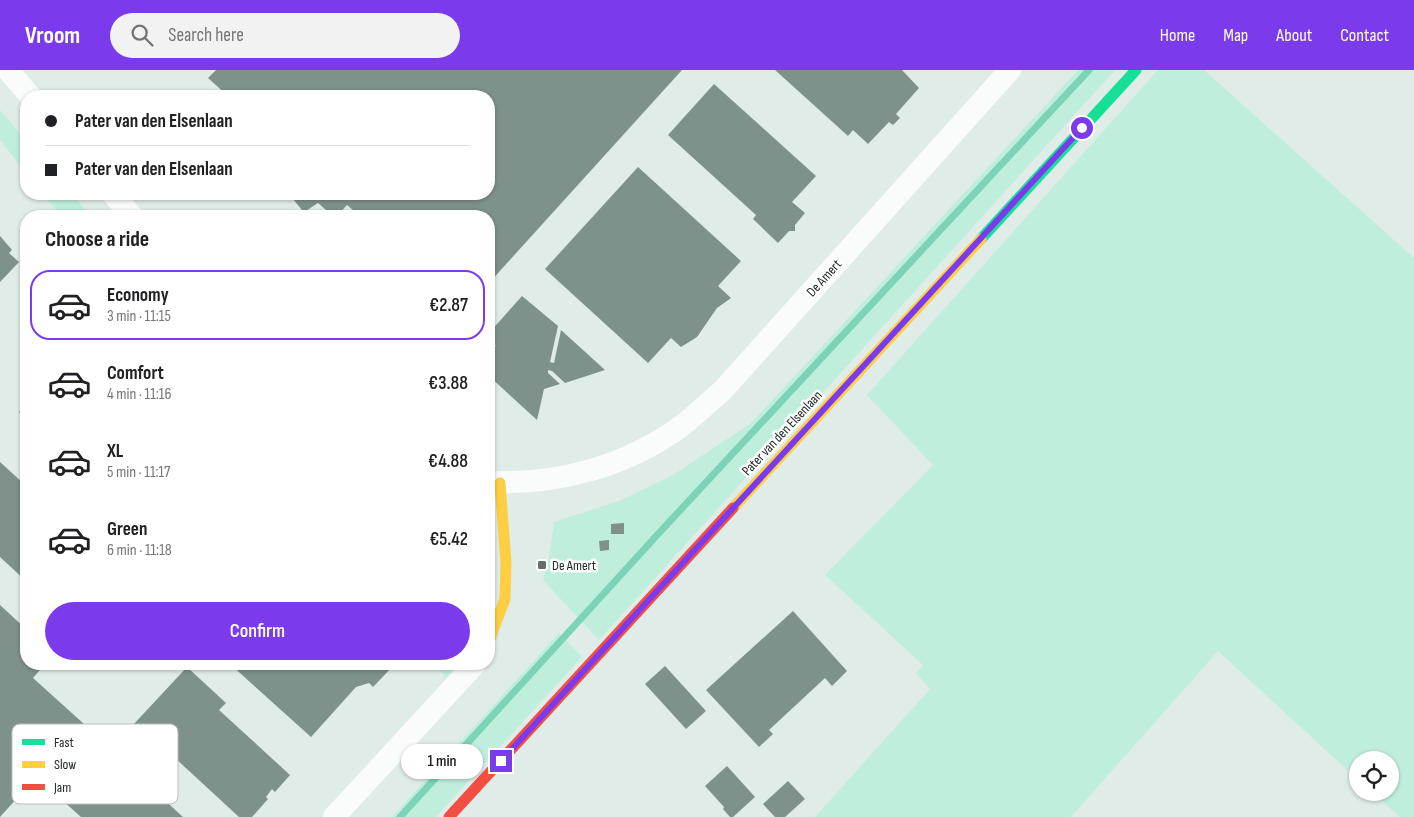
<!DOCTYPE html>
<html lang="en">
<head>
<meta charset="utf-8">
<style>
  :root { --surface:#fff; --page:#f2f2f2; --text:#202124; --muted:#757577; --line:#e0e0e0; --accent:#7c3aed }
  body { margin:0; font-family:"Sofia Sans Condensed",sans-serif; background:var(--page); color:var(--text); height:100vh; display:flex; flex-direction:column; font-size:19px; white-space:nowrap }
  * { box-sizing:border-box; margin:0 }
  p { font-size:16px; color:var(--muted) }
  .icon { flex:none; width:28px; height:28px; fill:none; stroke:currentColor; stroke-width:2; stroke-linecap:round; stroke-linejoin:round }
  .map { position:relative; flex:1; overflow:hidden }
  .drawer { position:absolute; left:20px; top:140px; width:475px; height:460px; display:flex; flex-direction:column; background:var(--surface); border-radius:20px; box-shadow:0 1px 4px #0004 }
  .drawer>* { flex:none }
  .banner { position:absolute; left:20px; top:20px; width:475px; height:110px; border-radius:20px; box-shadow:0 1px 4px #0004; display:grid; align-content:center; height:110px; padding:0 25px; background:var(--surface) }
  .buttons { position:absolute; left:1349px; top:681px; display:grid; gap:10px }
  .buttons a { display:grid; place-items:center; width:50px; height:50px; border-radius:50%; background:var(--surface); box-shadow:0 1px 4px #0004; font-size:25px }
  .end { position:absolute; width:22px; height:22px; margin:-11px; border:6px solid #7c3aed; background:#fff; box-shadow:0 0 0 2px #fff }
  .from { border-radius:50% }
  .bubble { position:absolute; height:35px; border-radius:18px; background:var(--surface); box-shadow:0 1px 4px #0004; font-size:16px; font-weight:600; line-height:35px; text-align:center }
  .banner b { display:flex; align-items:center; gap:18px; height:48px; font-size:19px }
  .banner b+b { border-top:1px solid var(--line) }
  .banner i { width:12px; height:12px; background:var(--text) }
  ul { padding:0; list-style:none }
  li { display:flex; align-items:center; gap:15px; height:70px; margin:0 10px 8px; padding:0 15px; border:2px solid transparent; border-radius:20px }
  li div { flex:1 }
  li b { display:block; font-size:19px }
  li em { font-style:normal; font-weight:600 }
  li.active { border-color:var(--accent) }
  li>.icon { width:45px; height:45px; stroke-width:1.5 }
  h2 { padding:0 25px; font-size:22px; line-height:60px }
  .button { display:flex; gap:10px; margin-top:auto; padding:10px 25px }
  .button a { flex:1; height:58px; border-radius:30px; background:var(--accent); color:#fff; font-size:20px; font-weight:600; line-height:58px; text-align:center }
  header { display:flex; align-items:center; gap:30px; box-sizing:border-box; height:70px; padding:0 25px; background:var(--accent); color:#fff }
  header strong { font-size:24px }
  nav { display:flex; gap:28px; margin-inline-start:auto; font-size:18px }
  .search { width:350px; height:45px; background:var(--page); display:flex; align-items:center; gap:12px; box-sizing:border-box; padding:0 18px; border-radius:28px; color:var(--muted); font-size:19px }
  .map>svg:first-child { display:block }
</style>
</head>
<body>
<header>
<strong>Vroom</strong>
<div class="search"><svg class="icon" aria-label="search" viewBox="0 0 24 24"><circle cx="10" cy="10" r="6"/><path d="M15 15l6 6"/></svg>Search here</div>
<nav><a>Home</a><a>Map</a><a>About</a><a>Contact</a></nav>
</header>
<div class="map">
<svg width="1414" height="747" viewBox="0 0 1414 747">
  <rect width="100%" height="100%" fill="#e0ece7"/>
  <!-- green -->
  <path fill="#c0eedd" d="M1078,0h37l-516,570 -56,-60 6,-22 5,-36 65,-21 54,-26 78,-52z
    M1158,0h46l210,188v559h-14l-27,-24 17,-1v-32h-32l-1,19 -139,-128 -147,166h-256l115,-128 -14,-16 7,-8 -98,-90 108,-110 -66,-70z
    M0,40l26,31v32l-26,-33z
    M43,124h29l19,22h-30z
    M559,563l23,24 -146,160h-44z
    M434,594h24l-12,13z"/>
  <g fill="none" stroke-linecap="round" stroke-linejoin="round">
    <!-- stream -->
    <path stroke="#7dd3b7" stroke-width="7" d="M400,747l259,-284 430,-463"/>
  </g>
  <!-- building -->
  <path fill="#7f918b" d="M216,0h466l-193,213v-67h-129l-13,-11 -10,11h-4l-15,-13 -12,8 -4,-1 -9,-11 1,-5h195v-98h-261l-20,-18z
    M775,0h127l17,18 -23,26 4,4 -7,7 -4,-3 -21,22 -15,-14 -5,6z
    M714,14l102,92 -24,26 13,11 -10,12v6h-6l-11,12 -25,-24 3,-4 -88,-80z
    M638,97l103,94 -23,25 13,12 -14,10 -20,29 -16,10 -10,-9 -23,25 -103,-94z
    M0,166l12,14 -3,3 10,9 -19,20z
    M522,226l36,30 -8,36 4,1 7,-33 44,40 -40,13 -13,-12 -4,-1v3l12,11 -16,5 -7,31 -48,-44v-28l7,-2 -7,-7v-6z
    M26,335v15l-7,-8z
    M0,392l23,21 3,-3v101l-26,-24z
    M624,453v11h-13v-10z
    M609,470v10l-9,1 -1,-10z
    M0,535l26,24v35h19l-12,14 51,46 -84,93z
    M793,541l54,60 -15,15 -7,-8 -56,52 4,4 -14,13 -53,-57z
    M230,594h165l-22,23 -4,-4 -13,4 -45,50z
    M665,596l41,45 -20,18 -41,-45z
    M187,597l39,36 -7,7 71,65 -15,17 -3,-3 -6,8 2,2 -16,18h-13l-64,-59 -2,3 -40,-36z
    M108,679l51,46 24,22h-102l-19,-17z
    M727,696l28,31 -22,20h-3l-7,-8 1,-2 -19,-21z
    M788,711l17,18 -20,18h-10l-12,-13z"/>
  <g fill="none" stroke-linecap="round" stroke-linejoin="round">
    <!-- street -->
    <path stroke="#fafcfb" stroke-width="22" d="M8,0l22,26
      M113,124l19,22
      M489,412c67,3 136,-15 191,-55 15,-11 29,-25 43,-37l287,-320
      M334,747l141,-153"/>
    <!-- fast -->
    <path stroke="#16e098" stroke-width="11" d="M981,169l155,-169"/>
    <!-- slow -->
    <path stroke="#ffcf43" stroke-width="11" d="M733,438l248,-269
      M489,571l16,-42 1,-36 -6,-80"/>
    <!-- jam -->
    <path stroke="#f24e42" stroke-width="11" d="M449,747l284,-309"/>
  </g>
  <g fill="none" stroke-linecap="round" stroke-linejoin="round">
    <!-- route -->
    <path stroke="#7c3aed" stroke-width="6" d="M501,691l581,-633"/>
  </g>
  <!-- markers -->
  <rect fill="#646d6a" stroke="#fff" stroke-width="2" x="537" y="490" width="10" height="10" rx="2.5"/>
  <g text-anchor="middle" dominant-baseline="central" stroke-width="5" stroke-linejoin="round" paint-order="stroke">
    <!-- street labels -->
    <g font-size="14" fill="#212926" stroke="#fff">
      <text transform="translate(824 208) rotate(-48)">De Amert</text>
      <text transform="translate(782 363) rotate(-47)">Pater van den Elsenlaan</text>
    </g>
    <!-- poi labels -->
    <g font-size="14" fill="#212926" stroke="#fff" text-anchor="start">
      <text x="552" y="495">De Amert</text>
    </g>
  </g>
  <!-- legend -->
  <rect x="12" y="654" width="166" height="80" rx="8" fill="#fff" stroke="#bcbfbe" stroke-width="1"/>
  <rect x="22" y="669" width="23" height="6" fill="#16e098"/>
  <rect x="22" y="691" width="23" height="7" fill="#ffcf43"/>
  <rect x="22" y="714" width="23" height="6" fill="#f24e42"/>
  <g font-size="14" fill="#212926">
    <text x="54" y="677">Fast</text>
    <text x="54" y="699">Slow</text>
    <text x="54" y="722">Jam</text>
  </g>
</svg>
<div class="buttons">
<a><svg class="icon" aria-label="locate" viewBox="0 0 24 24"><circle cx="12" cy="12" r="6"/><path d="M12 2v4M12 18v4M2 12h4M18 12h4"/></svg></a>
</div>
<i class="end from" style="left:1082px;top:58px"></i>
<i class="end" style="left:501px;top:691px"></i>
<div class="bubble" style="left:401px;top:674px;width:82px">1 min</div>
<div class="banner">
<b><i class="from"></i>Pater van den Elsenlaan</b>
<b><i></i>Pater van den Elsenlaan</b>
</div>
<section class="drawer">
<h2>Choose a ride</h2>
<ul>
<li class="active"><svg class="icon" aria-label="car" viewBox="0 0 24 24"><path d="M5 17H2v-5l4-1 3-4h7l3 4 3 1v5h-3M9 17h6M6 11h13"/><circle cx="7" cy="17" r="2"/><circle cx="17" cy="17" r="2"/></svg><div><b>Economy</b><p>3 min · 11:15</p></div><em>€2.87</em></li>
<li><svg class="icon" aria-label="car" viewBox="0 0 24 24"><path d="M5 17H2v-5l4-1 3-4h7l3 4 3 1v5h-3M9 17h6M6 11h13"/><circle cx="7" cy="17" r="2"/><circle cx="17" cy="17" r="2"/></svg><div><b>Comfort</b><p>4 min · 11:16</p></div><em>€3.88</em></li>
<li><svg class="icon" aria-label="car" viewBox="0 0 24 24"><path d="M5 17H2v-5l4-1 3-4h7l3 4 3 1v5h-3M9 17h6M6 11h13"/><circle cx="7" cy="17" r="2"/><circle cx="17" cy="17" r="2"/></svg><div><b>XL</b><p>5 min · 11:17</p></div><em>€4.88</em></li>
<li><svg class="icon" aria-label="car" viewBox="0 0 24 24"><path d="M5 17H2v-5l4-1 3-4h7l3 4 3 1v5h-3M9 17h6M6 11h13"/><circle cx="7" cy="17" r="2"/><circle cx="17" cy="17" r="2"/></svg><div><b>Green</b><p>6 min · 11:18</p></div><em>€5.42</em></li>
</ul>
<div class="button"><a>Confirm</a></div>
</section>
</div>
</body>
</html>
